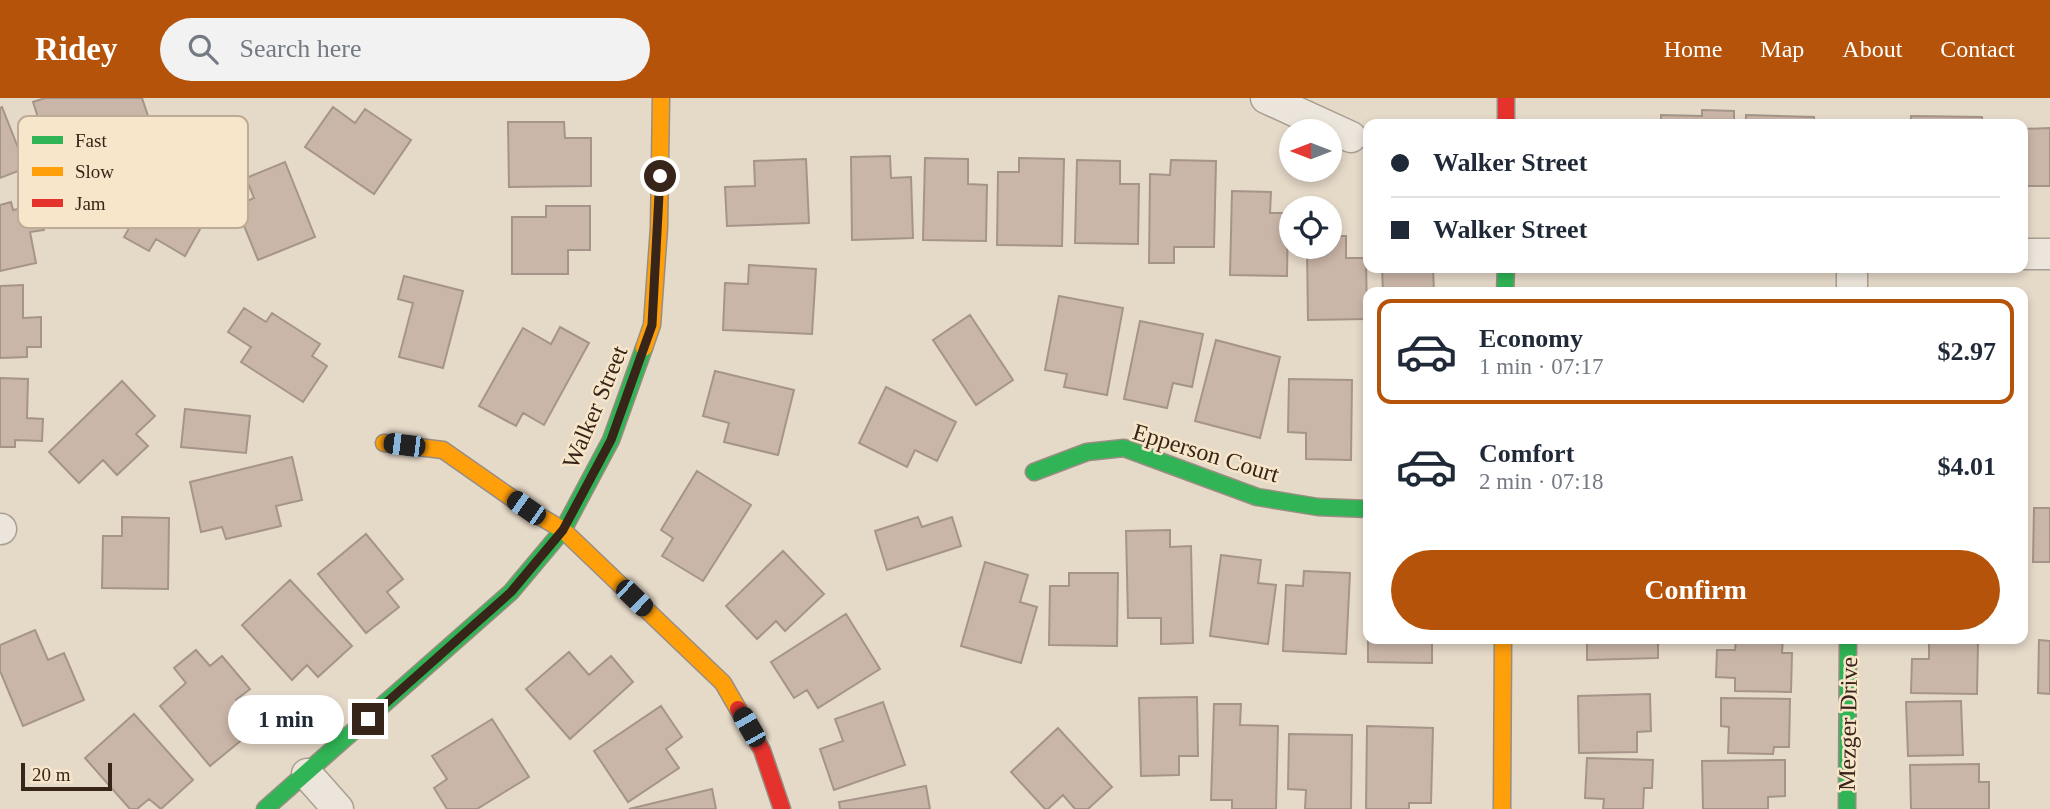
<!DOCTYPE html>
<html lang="en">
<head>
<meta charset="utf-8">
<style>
  :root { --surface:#fff; --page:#f2f2f3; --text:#1f2937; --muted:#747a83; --line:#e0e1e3; --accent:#b45309 }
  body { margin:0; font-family:"Times New Roman",serif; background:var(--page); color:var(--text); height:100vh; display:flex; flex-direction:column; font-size:26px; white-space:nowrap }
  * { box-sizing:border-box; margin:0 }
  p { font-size:23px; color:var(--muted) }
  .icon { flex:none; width:38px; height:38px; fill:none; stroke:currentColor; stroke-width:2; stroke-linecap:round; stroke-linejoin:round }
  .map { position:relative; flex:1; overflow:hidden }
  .drawer { position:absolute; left:1363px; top:189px; width:665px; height:357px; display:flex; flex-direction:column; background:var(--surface); border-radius:14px; box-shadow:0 4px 10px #0003 }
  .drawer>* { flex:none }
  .guide { position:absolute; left:1363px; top:21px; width:665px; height:154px; border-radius:14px; box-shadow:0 4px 10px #0003; display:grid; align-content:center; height:154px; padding:0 28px; background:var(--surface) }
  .needle { width:46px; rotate:270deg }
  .buttons { position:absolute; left:1279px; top:21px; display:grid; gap:14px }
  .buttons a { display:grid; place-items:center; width:63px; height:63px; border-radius:50%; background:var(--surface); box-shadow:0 4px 10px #0003; font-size:35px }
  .scale { position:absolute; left:21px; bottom:18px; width:91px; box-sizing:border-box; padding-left:7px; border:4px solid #38251a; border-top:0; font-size:19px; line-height:24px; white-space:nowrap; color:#38251a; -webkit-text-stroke:5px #f8e6cb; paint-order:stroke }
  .end { position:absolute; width:32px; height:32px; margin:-16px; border:9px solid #38251a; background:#fff; box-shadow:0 0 0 4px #fff }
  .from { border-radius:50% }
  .bubble { position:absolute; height:49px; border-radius:24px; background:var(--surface); box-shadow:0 4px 10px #0003; font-size:23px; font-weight:800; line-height:49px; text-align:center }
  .car { position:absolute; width:21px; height:42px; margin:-21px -10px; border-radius:9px; box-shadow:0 0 5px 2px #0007; background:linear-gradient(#222 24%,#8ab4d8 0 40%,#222 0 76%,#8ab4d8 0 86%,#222 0) }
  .guide b { display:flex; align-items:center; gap:24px; height:66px; font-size:26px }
  .guide b+b { border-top:2px solid var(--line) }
  .guide i { width:18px; height:18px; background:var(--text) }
  ul { padding:12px 0 0; list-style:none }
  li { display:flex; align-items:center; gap:21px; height:105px; margin:0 14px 10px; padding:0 14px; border:4px solid transparent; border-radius:14px }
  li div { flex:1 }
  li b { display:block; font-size:26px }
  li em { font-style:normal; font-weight:800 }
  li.active { border-color:var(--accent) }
  li>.icon { width:63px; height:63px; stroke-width:1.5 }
  .cta { display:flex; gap:14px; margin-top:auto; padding:14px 28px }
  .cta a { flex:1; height:80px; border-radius:42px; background:var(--accent); color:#fff; font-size:28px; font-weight:800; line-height:80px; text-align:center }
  header { display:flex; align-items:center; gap:42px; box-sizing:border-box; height:98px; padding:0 35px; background:var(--accent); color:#fff }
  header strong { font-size:33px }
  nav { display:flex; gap:38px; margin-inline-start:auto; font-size:24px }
  .search { width:490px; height:63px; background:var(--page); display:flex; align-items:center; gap:18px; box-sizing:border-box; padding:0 24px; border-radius:38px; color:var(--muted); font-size:26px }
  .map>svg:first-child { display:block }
</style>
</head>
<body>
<header>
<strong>Ridey</strong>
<div class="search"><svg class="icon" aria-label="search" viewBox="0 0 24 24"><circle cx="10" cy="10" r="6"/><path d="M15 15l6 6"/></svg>Search here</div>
<nav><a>Home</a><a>Map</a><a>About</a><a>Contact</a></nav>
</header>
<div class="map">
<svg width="2050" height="711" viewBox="0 0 2050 711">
  <rect width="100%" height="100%" fill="#e5d9c8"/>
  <!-- building -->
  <path fill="#cab6a8" stroke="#a59488" stroke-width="2" d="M45,0h97l11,33 -82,26 -10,-30 -18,6 -10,-31z
    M2,9l24,61 -26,10v-70z
    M333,9l22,16 10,-14 46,31 -37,54 -69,-47z
    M1702,12l32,1v13h-73v-9l41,1z
    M1746,17l68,2v7h-68z
    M1911,18l71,1v7h-71z
    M508,24h56l1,16h26v48l-82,1z
    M1897,24v2h-67v-1z
    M2050,30v58h-27v-57z
    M172,54l38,22 -13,23 16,9 -28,50 -29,-17 -7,12 -25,-14z
    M890,58l1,22 20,-1 2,61 -61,2 -1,-83z
    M925,60l43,1v25l19,1 -1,56 -63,-1z
    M1019,60l45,1 -2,87 -65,-1 1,-73h21z
    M806,61l3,64 -82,3 -2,-39 30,-1 -1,-25z
    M1077,62l43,1v23h19l-1,60 -63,-1z
    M1171,62l45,1 -2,86h-40v16h-25l1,-89 20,1z
    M285,64l30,75 -57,23 -22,-54 18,-8 -8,-20z
    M1232,93l39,1 -1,21h18l-1,63 -57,-1z
    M11,104l2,8 26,-5 5,25 -14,2 6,31 -36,8v-66z
    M546,108h44v44h-22v24h-56v-57h34z
    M1330,138h16v22h20l1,61 -59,1 -1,-73h23z
    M749,167l67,4 -4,65 -89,-4 2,-47 23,1z
    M1382,170h51l1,24h-51z
    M404,178l59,15 -20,77 -44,-11 14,-54 -15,-4z
    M23,187v33l18,-1v30h-14v10l-27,1v-72z
    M1059,198l64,12 -16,87 -43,-8 3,-13 -22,-4z
    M244,210l22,14 6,-9 48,31 -8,12 15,10 -24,36 -62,-40 10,-15 -23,-15z
    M970,217l43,65 -37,25 -43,-65z
    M1140,223l63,13 -11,53 -19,-4 -6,25 -43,-9z
    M560,229l29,16 -45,82 -21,-12 -7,13 -37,-20 44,-78 28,16z
    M1216,242l64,17 -20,81 -65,-17z
    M715,273l79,19 -16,65 -54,-13 5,-19 -26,-7z
    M0,280l28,1 -1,39 16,1 -1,22 -27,-1v7h-15z
    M1289,281l63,1 -1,80 -45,-1v-26l-18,-1z
    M122,283l33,35 -19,18 12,12 -31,29 -14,-15 -24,23 -30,-31z
    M886,289l70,35 -19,39 -22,-11 -8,17 -48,-24z
    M185,311l65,7 -4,37 -65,-6z
    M292,359l10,43 -26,6 5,20 -55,13 -4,-12 -21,5 -11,-50z
    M697,373l54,34 -48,76 -41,-25 11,-18 -12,-8z
    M2034,410h16v54h-17z
    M122,419l47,1 -1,71 -66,-1 1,-52h19z
    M918,419l4,10 30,-10 9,29 -74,24 -12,-39z
    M1170,432v17l21,-1 2,97 -32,1v-26h-33l-2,-87z
    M366,436l37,45 -16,13 12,15 -33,26 -48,-59z
    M783,453l41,43 -39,37 -9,-10 -19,18 -31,-33z
    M1221,457l40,5 -3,23 18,2 -8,59 -58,-8z
    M985,464l43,13 -8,27 17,5 -16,56 -60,-17z
    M1304,473l46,2 -4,81 -63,-3 3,-66 17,1z
    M1069,475h49l-1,73 -68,-1 1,-59h19z
    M290,482l62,66 -34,31 -11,-12 -15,15 -50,-55z
    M846,516l34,55 -62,39 -11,-18 -13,8 -23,-36z
    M35,532l13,30 16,-7 20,47 -61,26 -23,-55v-26z
    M1368,538v3h64v24l-64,-1z
    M1587,541h71v19l-71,2z
    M1736,541h47l-1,14h10l-1,39 -56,-1v-13l-19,-1 1,-27h18z
    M2039,542l11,1v53l-12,-1z
    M1929,543l49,1 -1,52 -66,-1 1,-34h17z
    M196,552l14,16 12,-10 28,33 -14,11 9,11 -15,13 13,15 -33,27 -50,-60 26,-23 -12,-15z
    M569,554l20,23 22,-19 22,26 -63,57 -44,-50z
    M1650,596l1,37 -14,1v20l-58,1 -1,-57z
    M1197,599l1,59h-19v19l-38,1 -2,-78z
    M1721,600l69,1 -1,48h-15l-1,7 -45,-1 1,-26 -8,-1z
    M1961,603l2,54 -55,1 -2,-54z
    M883,604l22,63 -71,25 -14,-41 23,-8 -8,-22z
    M1214,606h27l-1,21 38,1 -2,83h-44v-9h-21z
    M661,608l21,31 -16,12 13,19 -51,34 -34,-51z
    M134,616l59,66 -32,29 -12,-10 -12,10h-7l-45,-51z
    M492,621l37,58 -52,32h-30l-13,-21 13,-9 -15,-23z
    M1367,628l66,2 -2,75h-22v6h-43z
    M1058,630l54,59 -24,22h-13l-12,-14 -15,14h-3l-34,-37z
    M1289,636l63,1 -1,74h-46l1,-19 -18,-1z
    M1587,660l66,2 -1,28h-8l-1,21h-40l1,-10 -19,-1z
    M1785,662v36l-17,1v12h-65l-1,-48z
    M1979,666v18h10v27h-78l-1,-44z
    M926,688l4,23h-90l-1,-7z
    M712,691l4,20h-87z"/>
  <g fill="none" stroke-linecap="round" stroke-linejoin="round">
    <!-- street casing -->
    <g stroke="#a99e92" stroke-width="33">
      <path id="street" d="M1266,0l85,39
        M2023,156h27
        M1852,170v24
        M0,431h1
        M307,676l31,35"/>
    </g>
    <!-- fast casing -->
    <g stroke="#998d82" stroke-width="19">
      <path id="fast" d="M1505,194l1,-24
        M1034,374l53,-20 37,-4 133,49 61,10 50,2
        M265,711l246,-217 52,-62 48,-90 33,-92
        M1847,711l1,-170"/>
    </g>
    <!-- slow casing -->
    <g stroke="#998d82" stroke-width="19">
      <path id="slow" d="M644,250l8,-23 7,-97 2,-130
        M384,345l59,7 83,58 37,22 160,153 15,26
        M1502,711l1,-170"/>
    </g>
    <!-- jam casing -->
    <g stroke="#998d82" stroke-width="19">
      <path id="jam" d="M1506,0v26
        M738,611l24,41 20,59"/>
    </g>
    <!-- street -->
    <use href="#street" stroke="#ece5db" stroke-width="30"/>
    <!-- fast -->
    <use href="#fast" stroke="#30b455" stroke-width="16"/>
    <!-- slow -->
    <use href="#slow" stroke="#ff9f0a" stroke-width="16"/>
    <!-- jam -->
    <use href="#jam" stroke="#e5322d" stroke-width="16"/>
  </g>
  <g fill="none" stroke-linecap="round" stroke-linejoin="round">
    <!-- route -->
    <path stroke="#38251a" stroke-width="9" d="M368,621l143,-127 52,-62 48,-90 41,-115 8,-149"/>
  </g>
  <g text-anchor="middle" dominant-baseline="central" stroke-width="5" stroke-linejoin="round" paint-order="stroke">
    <!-- street labels -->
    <g font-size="24" fill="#38251a" stroke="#f8e6cb">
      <text transform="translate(595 309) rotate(-67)">Walker Street</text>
      <text transform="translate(1206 355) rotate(17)">Epperson Court</text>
      <text transform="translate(1848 626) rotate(-89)">Mezger Drive</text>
    </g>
  </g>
  <!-- legend -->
  <rect x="18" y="18" width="230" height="112" rx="10" fill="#f8e6cb" stroke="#beac96" stroke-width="2"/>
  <rect x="32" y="38" width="31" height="8" fill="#30b455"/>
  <rect x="32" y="69" width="31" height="9" fill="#ff9f0a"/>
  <rect x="32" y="101" width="31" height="8" fill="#e5322d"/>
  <g font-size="19" fill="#38251a">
    <text x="75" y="49">Fast</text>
    <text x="75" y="80">Slow</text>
    <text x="75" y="112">Jam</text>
  </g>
</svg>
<div class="buttons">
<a><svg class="needle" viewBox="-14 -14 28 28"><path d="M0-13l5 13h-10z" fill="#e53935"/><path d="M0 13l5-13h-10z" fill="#747a83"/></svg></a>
<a><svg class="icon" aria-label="locate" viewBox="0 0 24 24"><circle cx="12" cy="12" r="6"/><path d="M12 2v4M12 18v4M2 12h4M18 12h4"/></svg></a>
</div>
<div class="scale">20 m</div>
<i class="end from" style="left:660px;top:78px"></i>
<i class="end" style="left:368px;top:621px"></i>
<div class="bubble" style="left:228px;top:597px;width:116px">1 min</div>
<i class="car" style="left:404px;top:347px;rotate:277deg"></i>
<i class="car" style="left:526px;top:410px;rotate:305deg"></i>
<i class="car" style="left:634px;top:500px;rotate:134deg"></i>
<i class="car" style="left:749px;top:629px;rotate:330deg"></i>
<div class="guide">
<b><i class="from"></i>Walker Street</b>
<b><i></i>Walker Street</b>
</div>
<section class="drawer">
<ul>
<li class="active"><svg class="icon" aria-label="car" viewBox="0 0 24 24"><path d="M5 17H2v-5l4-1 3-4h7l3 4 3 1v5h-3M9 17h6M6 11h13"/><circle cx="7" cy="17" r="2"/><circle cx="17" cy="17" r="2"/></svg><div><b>Economy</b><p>1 min · 07:17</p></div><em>$2.97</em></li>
<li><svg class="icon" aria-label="car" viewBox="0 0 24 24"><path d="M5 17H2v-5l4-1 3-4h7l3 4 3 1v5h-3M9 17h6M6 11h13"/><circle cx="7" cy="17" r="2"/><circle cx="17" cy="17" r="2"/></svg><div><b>Comfort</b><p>2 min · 07:18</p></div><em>$4.01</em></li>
</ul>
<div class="cta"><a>Confirm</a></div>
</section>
</div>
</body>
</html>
